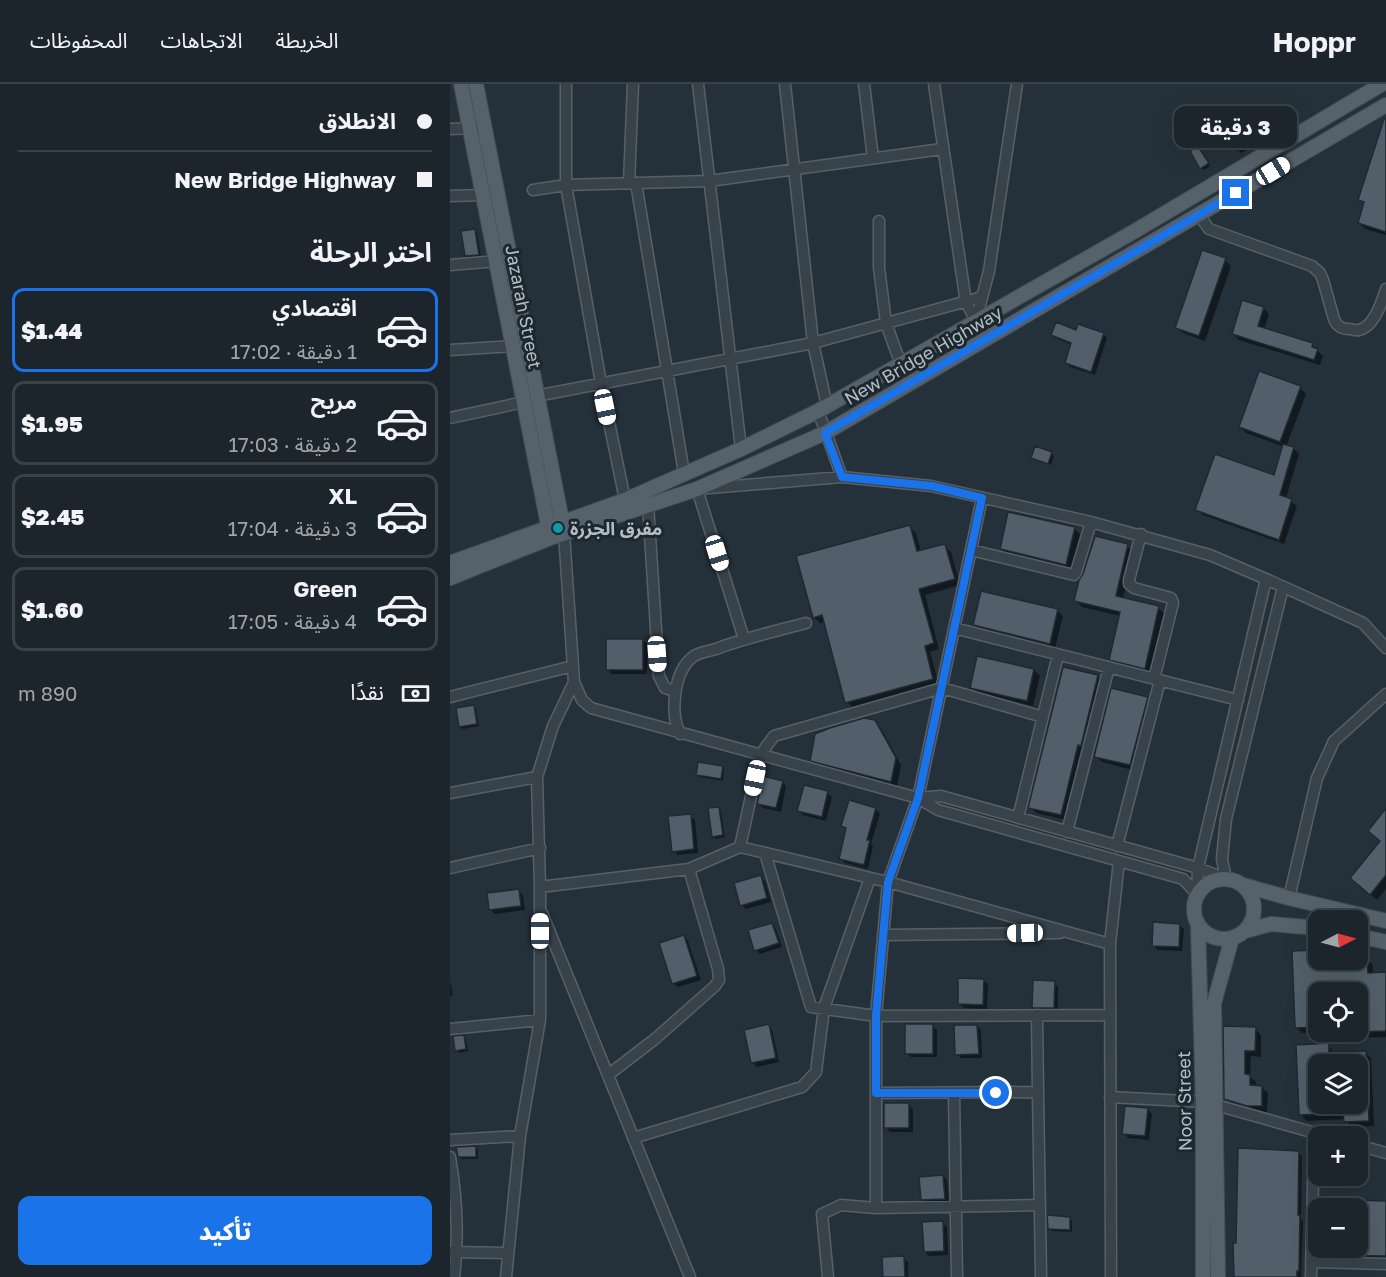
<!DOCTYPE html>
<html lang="ar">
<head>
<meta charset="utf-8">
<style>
  :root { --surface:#1c252c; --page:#293138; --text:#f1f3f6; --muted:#a0a5a9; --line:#3a4248; --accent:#1a73e8 }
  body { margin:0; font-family:"Golos Text","Noto Sans Arabic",sans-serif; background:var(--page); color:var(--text); direction:rtl; height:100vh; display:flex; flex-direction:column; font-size:22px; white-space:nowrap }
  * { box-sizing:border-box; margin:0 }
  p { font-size:20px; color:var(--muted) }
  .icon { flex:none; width:33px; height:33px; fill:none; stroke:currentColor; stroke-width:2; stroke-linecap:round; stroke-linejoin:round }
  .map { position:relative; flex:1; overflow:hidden; direction:ltr }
  .sheet { display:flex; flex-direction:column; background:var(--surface); width:450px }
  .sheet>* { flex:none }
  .banner { display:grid; align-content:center; height:132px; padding:0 18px; background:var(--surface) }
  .needle { width:39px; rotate:84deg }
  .fabs { position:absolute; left:858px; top:826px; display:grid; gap:12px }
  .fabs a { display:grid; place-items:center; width:60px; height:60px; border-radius:12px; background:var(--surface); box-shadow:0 6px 24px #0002,0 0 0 2px var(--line); font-size:30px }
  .end { position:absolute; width:27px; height:27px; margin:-14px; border:8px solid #1a73e8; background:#fff; box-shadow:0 0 0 3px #fff }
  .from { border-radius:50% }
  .bubble { position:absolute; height:42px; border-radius:12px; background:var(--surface); box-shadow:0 6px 24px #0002,0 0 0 2px var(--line); font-size:20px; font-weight:800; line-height:42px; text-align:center; direction:rtl }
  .car { position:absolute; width:18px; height:36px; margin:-18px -9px; border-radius:8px; box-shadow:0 0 4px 2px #0007; background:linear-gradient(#fff 24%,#345 0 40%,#fff 0 76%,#345 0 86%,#fff 0) }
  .banner b { display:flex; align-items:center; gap:21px; height:57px; font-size:22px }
  .banner b+b { border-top:2px solid var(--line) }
  .banner i { width:15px; height:15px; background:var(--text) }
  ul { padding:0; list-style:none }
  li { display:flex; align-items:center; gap:18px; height:84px; margin:0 12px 9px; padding:0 6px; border:3px solid var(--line); border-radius:12px }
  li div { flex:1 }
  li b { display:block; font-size:22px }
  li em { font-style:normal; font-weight:800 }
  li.selected { border-color:var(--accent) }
  li>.icon { width:54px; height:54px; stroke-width:1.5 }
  h2 { padding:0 18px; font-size:27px; line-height:72px }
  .pay { display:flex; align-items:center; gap:15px; height:66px; padding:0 18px; font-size:22px }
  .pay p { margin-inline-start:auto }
  .button { display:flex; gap:12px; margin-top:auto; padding:12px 18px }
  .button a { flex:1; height:69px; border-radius:12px; background:var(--accent); color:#fff; font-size:24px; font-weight:800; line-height:69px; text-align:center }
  header { display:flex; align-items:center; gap:36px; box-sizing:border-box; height:84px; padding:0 30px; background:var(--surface); border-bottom:2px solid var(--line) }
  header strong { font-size:28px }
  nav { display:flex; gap:33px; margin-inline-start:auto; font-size:21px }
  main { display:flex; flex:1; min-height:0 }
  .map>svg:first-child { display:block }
</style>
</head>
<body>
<header>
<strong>Hoppr</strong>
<nav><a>الخريطة</a><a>الاتجاهات</a><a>المحفوظات</a></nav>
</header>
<main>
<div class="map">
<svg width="936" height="1193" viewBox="0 0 936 1193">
  <rect width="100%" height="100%" fill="#25313a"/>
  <!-- shadow -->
  <path fill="#0007" fill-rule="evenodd" d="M767,35l8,12 -23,13 -2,-3z
    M786,41l13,24 -8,4 -3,-3z
    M936,53v98l-21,-6 -6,-6 6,-18 -5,-5z
    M748,64l12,18 -6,4 -3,-2z
    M24,146l3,3 4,24 -12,1 -2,-3z
    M775,176l6,6 -26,75 -22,-8 -7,-6z
    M813,224l6,6 -5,16 48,15 11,11 -3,9 -81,-25 -6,-6z
    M627,248l26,2 4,4 -12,37 -25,-8 -4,-4 6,-18 -16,-7 -4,-4z
    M850,304l6,6 -20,53 8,2 5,5 -13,44 11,8 -13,38 -81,-29 -6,-6 78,-32 9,-30 -38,-14 -6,-6z
    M601,369l3,3 -3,9 -19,-7z
    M460,443l6,6 5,19 24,-6 6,6 9,33 -35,10 14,54 -9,3 9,33 -86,23 -6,-6 -22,-80 -5,1 -6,-6z
    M624,444l6,6 -8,37 -65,-16 -6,-6z
    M677,462l7,6 -11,47 35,9 7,6 -14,60 -34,-9 -6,-6 10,-43 -39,-9 -6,-6z
    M607,526l6,6 -8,33 -74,-18 -6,-6z
    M193,556l4,5v29h-35l-5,-5z
    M584,586l6,6 -7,30 -55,-13 -6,-6z
    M648,592l6,6 -37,138 -31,-7 -6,-6z
    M697,614l6,6 -17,67 -34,-9 -6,-6z
    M23,622l3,3 3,17 -16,3 -3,-2z
    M424,638l7,6 20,37 -4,22 -79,-21 -6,-6z
    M272,684l2,2 -1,11 -23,-4 -2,-2z
    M332,698l4,4 -5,26 -18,-4 -4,-5z
    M377,709l5,4 -6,24 -23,-6 -4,-4z
    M269,724l2,3 4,26 -9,2 -3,-3z
    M426,725l4,5 -9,30 2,2 -5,23 -23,-6 -4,-4 6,-29 -4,-4z
    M936,727v78l-9,11 -19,-16 23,-42z
    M240,732l5,4 3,33 -20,2 -4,-4z
    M310,793l5,4 6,21 -25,7 -4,-4z
    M69,807l4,4 2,15 -30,4 -5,-5z
    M322,840l4,5 6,18 -22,7 -4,-4z
    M729,841l5,4 -2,22 -25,-1 -4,-5z
    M234,852l4,5 13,39 -23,7 -5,-4z
    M868,867v9l49,-1 6,6v9h13v63l-37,1 -7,-6h16v-39h-40v39h13l-29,1 -6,-6 -3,-75z
    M533,896l5,4 -1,25 -23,-1 -5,-4z
    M0,897l3,14 -3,1z
    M604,899l4,4v25h-21l-4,-5z
    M318,942l4,4 7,32 -22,5 -4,-4 -7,-32z
    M482,942l5,4v27h-26l-5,-4z
    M527,942l4,4 1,28h-21l-4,-4z
    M775,944h30l6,7v22l-10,-1 -1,21 6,5 -1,5h6l7,6 -1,19 -13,-1 -22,-7 -6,-6z
    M13,953l3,2 2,12 -9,2 -2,-3z
    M878,961l6,8 31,-1 6,6 3,68 -23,1 -6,-8 -38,2 -6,-6 -3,-69zM868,981h40v39h-40z
    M458,1021l5,4v23h-23l-4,-5z
    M697,1025l5,5 -3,26 -21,-2 -4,-5z
    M25,1064l3,2v9h-16l-3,-2z
    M848,1068l4,4 -1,63 2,2 -2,56h-67l3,-32z
    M493,1092l4,4 2,23h-23l-4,-4z
    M936,1120v57l-61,-3 -5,-4 1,-6h37v-39h-36z
    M620,1134l2,3v11l-20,-1 -3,-3z
    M492,1139l5,4 1,28 -19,1 -4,-4z
    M453,1174l5,4v15h-23z"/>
  <!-- building -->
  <path fill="#525f6a" stroke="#1f2932" stroke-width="1.5" fill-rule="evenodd" d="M767,34l6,10 -24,14 -6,-10z
    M934,35h2v113l-28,-9 6,-21 -6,-2z
    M784,36l14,26 -11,5 -13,-26z
    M748,62l11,17 -9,6 -10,-18z
    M25,145l4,26 -14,1 -4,-25z
    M752,166l24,8 -27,78 -24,-8z
    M792,216l22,7 -6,19 55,17 -1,4 6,2 -4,11 -82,-26z
    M606,238l20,8 2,-6 26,9 -13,39 -26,-9 6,-20 -20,-8z
    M809,287l42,15 -21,56 -41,-15z
    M833,360l11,3 -14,48 12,4 -13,41 -84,-30 20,-56 59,21z
    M585,362l17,6 -4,12 -17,-6z
    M558,428l67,15 -9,38 -66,-16z
    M460,441l7,26 28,-7 10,35 -36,10 15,54 -9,3 8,33 -88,24 -23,-88 -9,3 -17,-62z
    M645,452l33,8 -12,52 43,10 -14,63 -36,-9 11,-48 -46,-11 5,-21 4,-6z
    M531,507l77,18 -8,35 -77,-19z
    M156,555h37v31h-37z
    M527,572l57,13 -7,32 -57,-13z
    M613,583l35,8 -17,71 -3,-1 -17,70 -33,-7z
    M661,604l37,9 -18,68 -36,-8z
    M24,621l3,19 -18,3 -3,-19z
    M414,634l11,2 21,38 -5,24 -81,-21 5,-27 15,-6z
    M248,678l25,4 -2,13 -25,-4z
    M313,692l20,5 -7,27 -19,-4z
    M354,701l24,6 -6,26 -25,-6z
    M399,716l27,8 -9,32h3l-6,25 -25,-6 7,-31 -5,-2z
    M269,723l4,28 -11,2 -4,-29z
    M936,724v67l-16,20 -20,-17 30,-37 -12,-10z
    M241,730l3,35 -22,3 -4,-36z
    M311,791l6,23 -27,8 -6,-23z
    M69,805l2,17 -32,4 -2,-17z
    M703,838l27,2 -1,23 -27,-1z
    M322,839l7,20 -25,8 -6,-21z
    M234,851l13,41 -25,8 -13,-41z
    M868,866v10h40v-2h9l1,15 18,-1v59l-28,1v-39h-40v34l-23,1 -3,-77z
    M508,894l26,1 -1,26 -25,-1z
    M583,896l22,1 -1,27h-22z
    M319,940l7,34 -25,5 -7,-33z
    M455,940h28v30h-28z
    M504,941h23l2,29 -24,1z
    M773,942l33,1 -1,24h-10v23l5,1v10l12,1v20h-15l-23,-7z
    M14,951l2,14 -11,2 -2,-15z
    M879,959v9l37,-1 3,70 -25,1 -1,-9 -44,2 -3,-70zM868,981h40v39h-40z
    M434,1019h25v25h-25z
    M675,1022l23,2 -3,28 -23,-2z
    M26,1062v11h-18l-2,-10z
    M788,1064l61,3 -1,64h2l-1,56h-2v6h-63l-1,-34h3z
    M493,1091l2,24 -24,1 -2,-23z
    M903,1116l33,1v55l-67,-1v-7h39v-39h-38v-8z
    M597,1131l23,2v13l-22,-1z
    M493,1137l1,30 -20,1 -2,-30z
    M454,1172l1,21h-22l-1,-20z"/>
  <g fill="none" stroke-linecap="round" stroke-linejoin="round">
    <!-- minor casing -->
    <g stroke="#566069" stroke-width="13">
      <path id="minor" d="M116,0v101l35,198 24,117
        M248,0l43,365
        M335,0l28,259 14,63
        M414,0l9,74
        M484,0l32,219 10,17
        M0,45l26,-1
        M179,99l4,-99
        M186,99l48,290
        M83,106l33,-5 143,-4 233,-32
        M0,112l34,-1
        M749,131l10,14 103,37 8,7 3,7 11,39c3,7 7,10 15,10 3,0 7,2 10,1 15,-3 23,-28 27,-41
        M429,137v47l7,55 15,42
        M0,181l47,-4
        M526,236l13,-49 28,-187
        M0,266l63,-4
        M86,312l277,-53 169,-46
        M368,327l24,66
        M0,334l74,-16
        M198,420l11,172 6,12 10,3
        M114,449l10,149 8,18 9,8 327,90 20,12 245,69 14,15
        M691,450l-12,46v4l5,4 37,10 2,5 -19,76
        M521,466l103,25 2,-3 15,-50
        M504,544l284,72
        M294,555l-47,-150 145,-12 89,9 160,36 119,33 56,24 97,44 23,25
        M0,613l123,-31
        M230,650c-10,-21 -7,-63 14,-78 6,-4 15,-5 22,-7 29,-11 60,-18 90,-26
        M0,709l87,-16
        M468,714l23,-2 257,72 28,11
        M568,734l40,-163
        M617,748l42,-165
        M667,762l43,-166
        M290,763l20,-92 14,-19 168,-48 101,29
        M315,769l46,154 65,9 234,-1
        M0,784l90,-20
        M776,795l-4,-20 4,-40 57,-232
        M90,803l149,-18 51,-22 148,35 222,62
        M747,810l1,-26 68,-289
        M839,814l28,-120 17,-37 52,-47
        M92,829l148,364
        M433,851l177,-2
        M587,931l1,77
        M0,945l90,-9
        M158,991l47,-36 60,-53 4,-6 -1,-11 -29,-100
        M426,1009l162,-1 3,185
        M504,1009l3,184
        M660,1013l93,5
        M766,1021l113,32
        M183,1054l169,-51 14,-15 8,-64 46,-130
        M0,1056l70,-4
        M908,1061l28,8
        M0,1073c7,40 9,79 4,120
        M426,1124v-192l12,-134 30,-84 64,-300
        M0,1168l58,1
        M861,1178l75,2
        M56,1193l14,-141 20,-116v-133l-3,-110 16,-51 21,-44
        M378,1193l-6,-63 19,-9 35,3 164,-3
        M661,1193l-1,-333 9,-83
        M861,1193l3,-144"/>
    </g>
    <!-- major casing -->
    <g stroke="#444e57" stroke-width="16">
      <path id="major" d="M11,0l89,451
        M26,0l88,447
        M0,479l175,-63 116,-51 77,-38 317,-180 247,-147
        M0,494l100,-40 147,-49 128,-56 561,-328
        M744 825a30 30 0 1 1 60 0a30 30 0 1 1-60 0Z
        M793,801l46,13 97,23
        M748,841l5,177v175
        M795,847l26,-7 47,4
        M908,852l28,6
        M768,1193l-4,-274 18,-65"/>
    </g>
    <!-- minor -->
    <use href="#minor" stroke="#38424b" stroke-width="10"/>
    <!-- major -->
    <use href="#major" stroke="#56626b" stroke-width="14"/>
  </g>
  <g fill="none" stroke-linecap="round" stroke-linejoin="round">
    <!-- route -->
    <path stroke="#1a73e8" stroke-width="8" d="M546,1009h-120v-77l12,-134 30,-84 64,-300 -50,-12 -90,-9 -17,-44 411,-240"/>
  </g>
  <!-- markers -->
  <circle fill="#0f9aa8" stroke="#1d2730" stroke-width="2" cx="108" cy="444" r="6"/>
  <g text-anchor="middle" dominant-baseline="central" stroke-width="6" stroke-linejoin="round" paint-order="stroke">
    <!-- street labels -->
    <g font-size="18" fill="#b4bdc6" stroke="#1d2730">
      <text transform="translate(74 223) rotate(79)">Jazarah Street</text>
      <text transform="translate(473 271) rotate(-30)">New Bridge Highway</text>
      <text transform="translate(734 1017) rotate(-91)">Noor Street</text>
    </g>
    <!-- poi labels -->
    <g font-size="18" font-weight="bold" fill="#b4bdc6" stroke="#1d2730" text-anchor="start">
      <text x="120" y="444">مفرق الجزرة</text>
    </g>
  </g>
</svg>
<div class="fabs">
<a><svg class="needle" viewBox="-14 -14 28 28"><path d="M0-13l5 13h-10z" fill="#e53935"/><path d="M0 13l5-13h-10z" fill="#a0a5a9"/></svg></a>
<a><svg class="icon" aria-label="locate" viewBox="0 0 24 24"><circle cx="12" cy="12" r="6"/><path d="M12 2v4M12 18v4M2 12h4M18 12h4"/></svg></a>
<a><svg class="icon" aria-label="layers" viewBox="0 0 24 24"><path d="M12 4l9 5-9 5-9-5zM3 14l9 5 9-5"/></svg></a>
<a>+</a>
<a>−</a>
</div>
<i class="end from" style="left:546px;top:1009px"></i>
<i class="end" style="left:786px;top:109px"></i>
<div class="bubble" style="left:724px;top:22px;width:123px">3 دقيقة</div>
<i class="car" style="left:823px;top:87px;rotate:59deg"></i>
<i class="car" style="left:155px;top:323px;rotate:168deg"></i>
<i class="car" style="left:267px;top:469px;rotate:163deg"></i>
<i class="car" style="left:207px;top:570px;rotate:176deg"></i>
<i class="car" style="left:305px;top:694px;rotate:192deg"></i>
<i class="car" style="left:90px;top:847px;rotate:0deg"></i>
<i class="car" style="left:575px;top:849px;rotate:269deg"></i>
</div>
<section class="sheet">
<div class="banner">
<b><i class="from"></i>الانطلاق</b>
<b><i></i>New Bridge Highway</b>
</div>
<h2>اختر الرحلة</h2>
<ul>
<li class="selected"><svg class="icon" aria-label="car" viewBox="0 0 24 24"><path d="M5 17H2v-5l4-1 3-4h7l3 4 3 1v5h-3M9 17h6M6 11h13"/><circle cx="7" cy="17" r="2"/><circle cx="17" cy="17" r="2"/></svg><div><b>اقتصادي</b><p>1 دقيقة · 17:02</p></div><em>$1.44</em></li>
<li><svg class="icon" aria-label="car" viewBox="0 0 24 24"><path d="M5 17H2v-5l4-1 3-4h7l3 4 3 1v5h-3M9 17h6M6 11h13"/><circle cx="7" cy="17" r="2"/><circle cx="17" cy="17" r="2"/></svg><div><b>مريح</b><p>2 دقيقة · 17:03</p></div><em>$1.95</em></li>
<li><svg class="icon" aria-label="car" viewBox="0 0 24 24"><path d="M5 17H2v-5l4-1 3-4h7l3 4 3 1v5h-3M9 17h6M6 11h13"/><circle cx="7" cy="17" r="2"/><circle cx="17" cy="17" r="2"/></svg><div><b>XL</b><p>3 دقيقة · 17:04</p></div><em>$2.45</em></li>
<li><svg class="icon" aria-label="car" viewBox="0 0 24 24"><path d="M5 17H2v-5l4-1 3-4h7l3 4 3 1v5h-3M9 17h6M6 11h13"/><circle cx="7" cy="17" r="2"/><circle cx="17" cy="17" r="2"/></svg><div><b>Green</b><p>4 دقيقة · 17:05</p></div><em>$1.60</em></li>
</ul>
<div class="pay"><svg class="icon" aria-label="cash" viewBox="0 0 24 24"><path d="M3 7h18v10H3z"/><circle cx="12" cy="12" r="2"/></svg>نقدًا<p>890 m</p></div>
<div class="button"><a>تأكيد</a></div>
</section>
</main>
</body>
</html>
